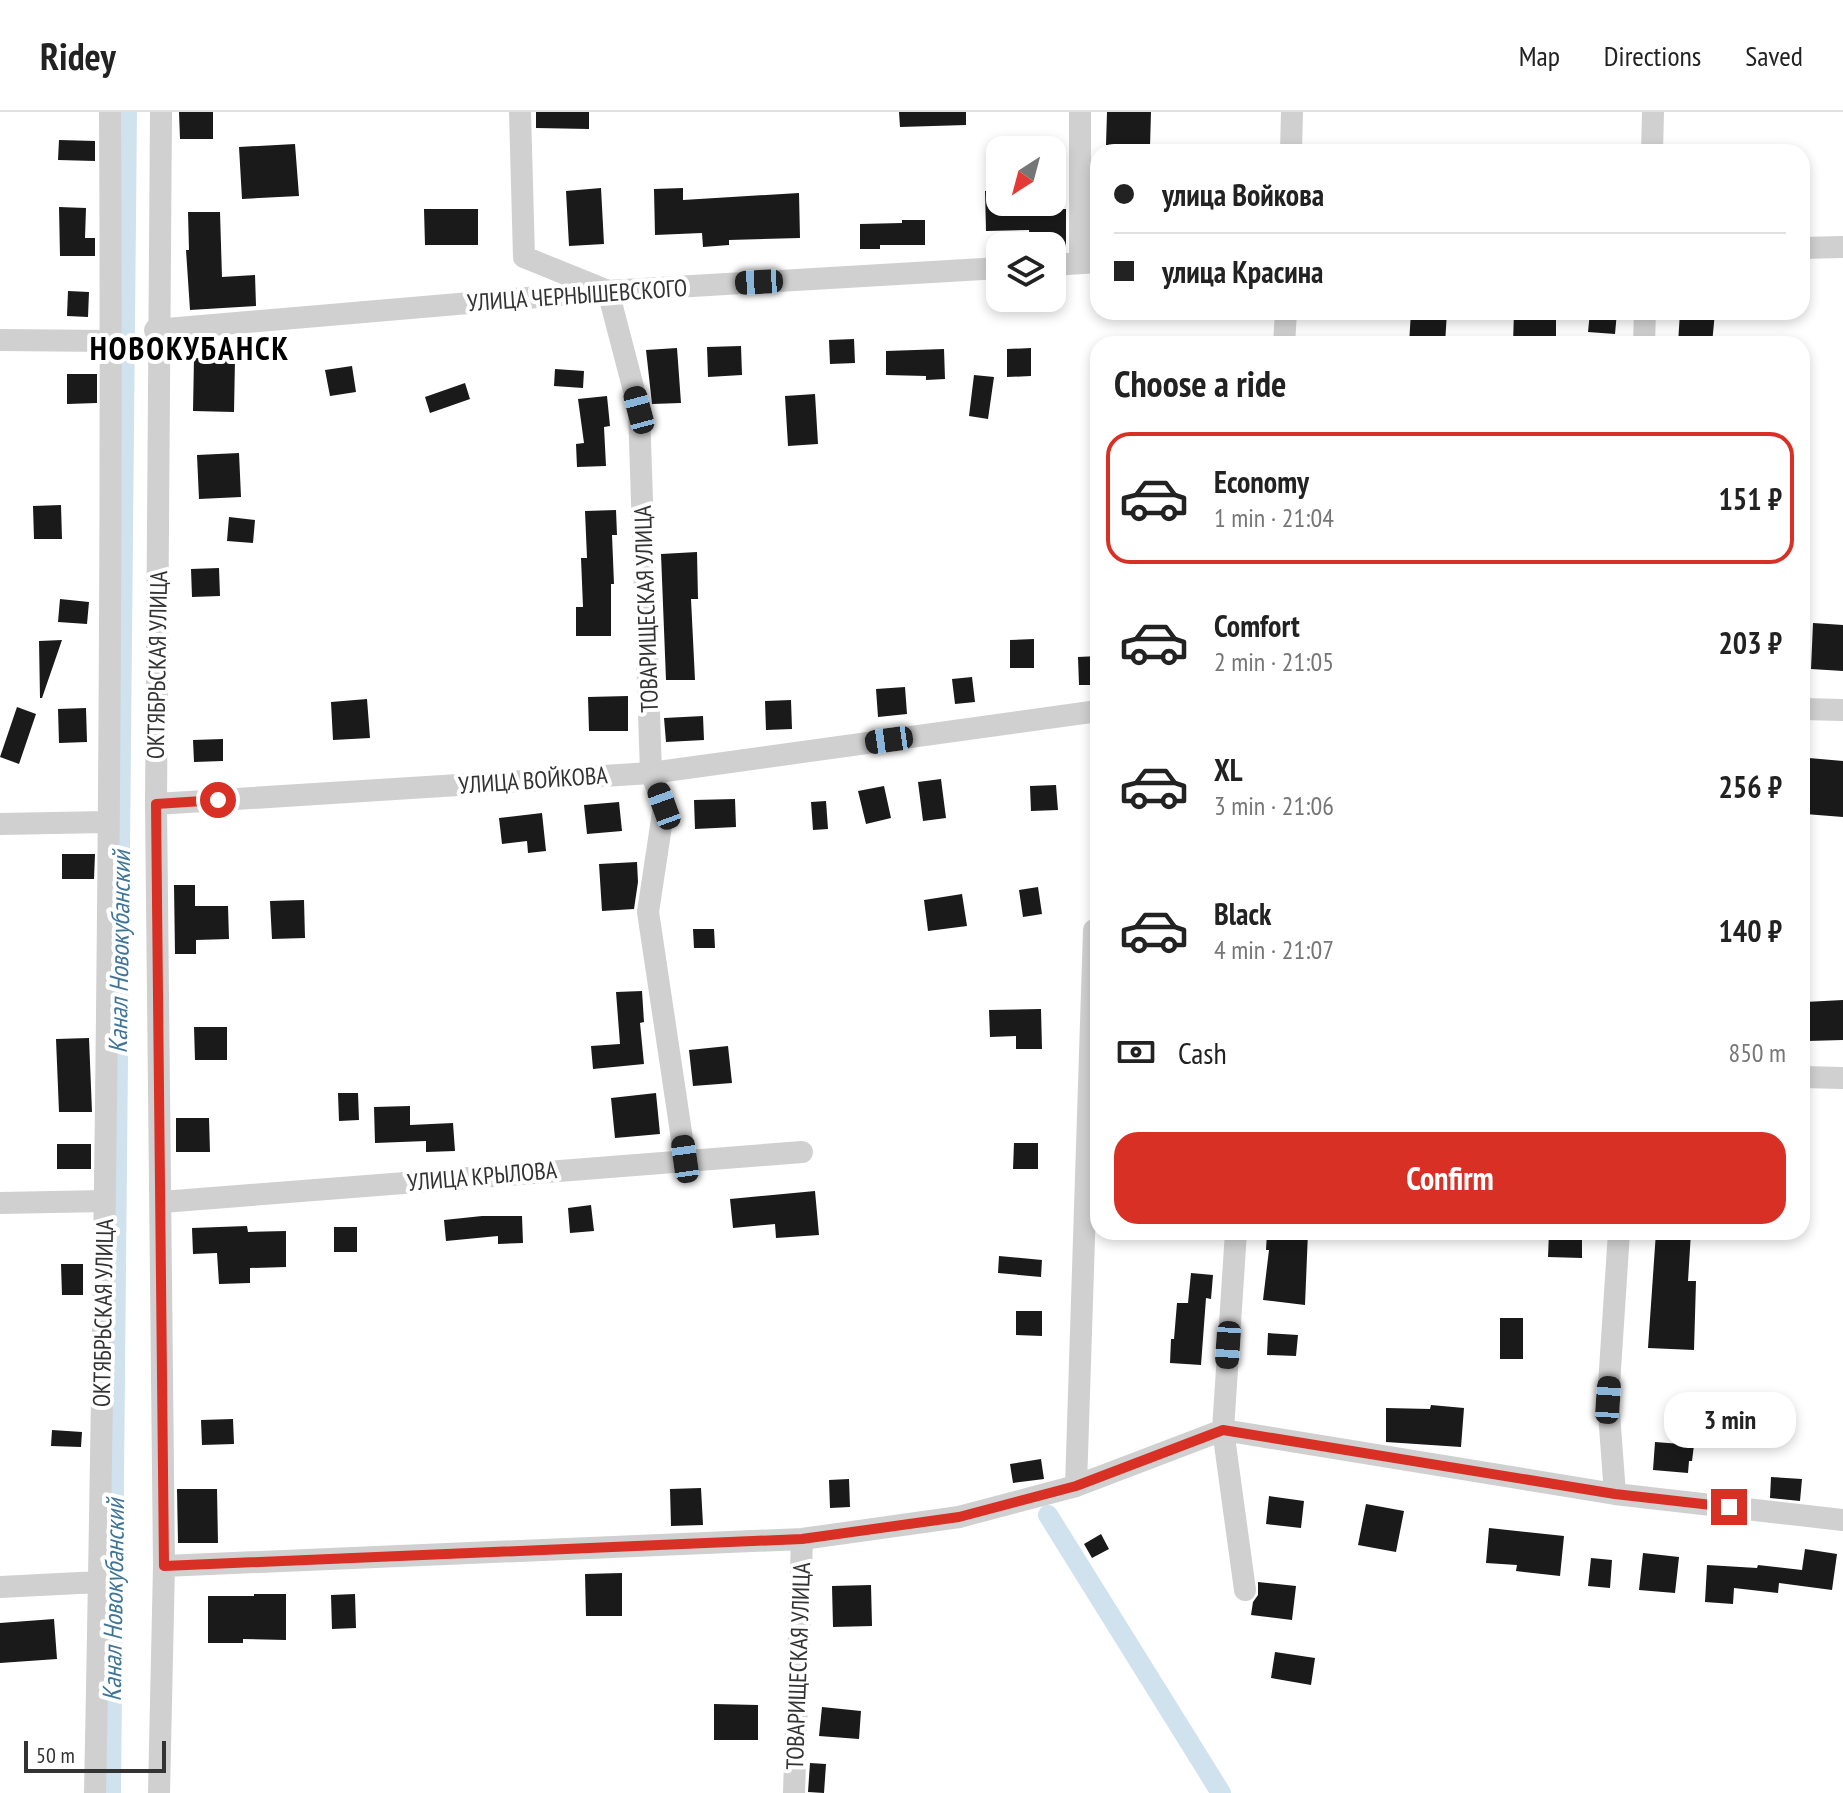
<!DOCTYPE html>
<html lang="en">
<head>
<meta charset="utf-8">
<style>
  :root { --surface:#fff; --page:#f6f6f6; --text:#222; --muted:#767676; --line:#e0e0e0; --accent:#d93025 }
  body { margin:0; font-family:"PT Sans Narrow",sans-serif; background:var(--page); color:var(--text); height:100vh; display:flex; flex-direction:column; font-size:30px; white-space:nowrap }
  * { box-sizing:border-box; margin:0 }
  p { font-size:26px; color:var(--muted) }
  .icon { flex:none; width:44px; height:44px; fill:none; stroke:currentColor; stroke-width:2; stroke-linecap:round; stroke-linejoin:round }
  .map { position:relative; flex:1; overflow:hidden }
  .sheet { position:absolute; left:1090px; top:224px; width:720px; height:904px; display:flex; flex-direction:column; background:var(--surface); border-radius:24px; box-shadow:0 4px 12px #0003 }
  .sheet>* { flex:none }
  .hud { position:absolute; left:1090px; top:32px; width:720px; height:176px; border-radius:24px; box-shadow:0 4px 12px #0003; display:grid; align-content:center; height:176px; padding:0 24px; background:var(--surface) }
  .needle { width:52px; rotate:216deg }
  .buttons { position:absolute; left:986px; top:24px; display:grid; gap:16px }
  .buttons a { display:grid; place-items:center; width:80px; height:80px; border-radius:16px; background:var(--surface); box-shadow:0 4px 12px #0003; font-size:40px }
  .scale { position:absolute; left:24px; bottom:20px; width:142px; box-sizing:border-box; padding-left:8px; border:4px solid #333; border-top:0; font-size:22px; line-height:28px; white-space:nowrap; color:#333; -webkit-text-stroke:6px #fff; paint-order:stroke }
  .end { position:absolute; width:36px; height:36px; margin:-18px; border:10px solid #d93025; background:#fff; box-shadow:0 0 0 4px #fff }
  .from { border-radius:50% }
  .bubble { position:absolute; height:56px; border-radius:24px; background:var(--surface); box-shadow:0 4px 12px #0003; font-size:26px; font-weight:600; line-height:56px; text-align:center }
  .car { position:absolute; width:24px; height:48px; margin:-24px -12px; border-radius:10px; box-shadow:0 0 6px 2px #0007; background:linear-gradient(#222 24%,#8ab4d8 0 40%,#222 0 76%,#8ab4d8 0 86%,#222 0) }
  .hud b { display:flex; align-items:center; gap:28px; height:76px; font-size:30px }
  .hud b+b { border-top:2px solid var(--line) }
  .hud i { width:20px; height:20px; background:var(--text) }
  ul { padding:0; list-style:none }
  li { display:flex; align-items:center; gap:24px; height:132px; margin:0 16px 12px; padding:0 8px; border:4px solid transparent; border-radius:24px }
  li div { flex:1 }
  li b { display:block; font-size:30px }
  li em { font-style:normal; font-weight:600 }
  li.on { border-color:var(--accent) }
  li>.icon { width:72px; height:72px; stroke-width:1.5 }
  h2 { padding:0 24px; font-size:36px; line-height:96px }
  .pay { display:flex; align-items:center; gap:20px; height:88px; padding:0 24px; font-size:30px }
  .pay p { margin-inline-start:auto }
  .cta { display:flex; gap:16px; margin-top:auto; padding:16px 24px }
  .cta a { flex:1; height:92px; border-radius:24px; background:var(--accent); color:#fff; font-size:32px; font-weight:600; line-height:92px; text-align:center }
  header { display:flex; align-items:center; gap:48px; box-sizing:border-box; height:112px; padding:0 40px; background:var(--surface); border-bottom:2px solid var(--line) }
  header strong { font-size:38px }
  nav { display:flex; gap:44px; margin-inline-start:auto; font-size:28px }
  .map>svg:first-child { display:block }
</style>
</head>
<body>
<header>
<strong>Ridey</strong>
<nav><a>Map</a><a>Directions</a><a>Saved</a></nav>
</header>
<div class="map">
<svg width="1843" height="1681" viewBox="0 0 1843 1681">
  <rect width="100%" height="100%" fill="#fff"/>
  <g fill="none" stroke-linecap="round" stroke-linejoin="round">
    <!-- canal -->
    <path stroke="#cfe2ee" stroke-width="20" d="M1048,1403l173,278
      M111,1681l16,-1681"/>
  </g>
  <!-- building -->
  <path fill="#1a1a1a" d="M179,0h34v27h-33z
    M536,0h53v17l-53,-1z
    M899,0h67v13l-66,2z
    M1107,0h44l-1,35 -44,-2z
    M59,28l36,1v20l-37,-1z
    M295,32l4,52 -57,3 -3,-52z
    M601,76l3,56 -35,2 -3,-55z
    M683,76v12l116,-7 1,45 -71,2v5l-26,2 -1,-14 -47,2 -1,-46z
    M1000,78v12h18l1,8 47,-1v39l-36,-2 -1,-16 -43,1 -1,-40z
    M59,95l27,1 -1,30h10v18h-35z
    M424,97h54v36h-53z
    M188,100h32l2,65 33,-2 1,31 -66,4 -4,-60h3z
    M902,108h23v25h-45v4h-20v-25l42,-1z
    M68,179l21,1 -1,25 -21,-1z
    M1411,200h36l-2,32h-36z
    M1514,200h42v29h-13v3h-30z
    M1590,200h27l-2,22 -27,-2z
    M1680,200h35l-3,32h-34z
    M854,227l1,24 -25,1 -1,-24z
    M741,234l1,29 -34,2 -1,-30z
    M677,236l4,55 -29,1 -6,-54z
    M1031,236v28l-24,1v-28z
    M944,237l1,30 -19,1v-4l-40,-1v-24z
    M194,246l41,1 -1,53 -41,-1z
    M352,254l4,26 -26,4 -5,-26z
    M555,257l29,2 -1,17 -29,-2z
    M67,262h30v29l-30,1z
    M974,263l20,2 -6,42 -19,-3z
    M465,271l5,16 -40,14 -5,-16z
    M815,282l3,50 -30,2 -3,-50z
    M607,284l3,30 -6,1 2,39 -29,1 -1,-23 8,-1 -6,-44z
    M239,341l2,44 -42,2 -2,-44z
    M61,393l1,34h-28l-1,-33z
    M616,398l1,25h-5l2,49h-3v52h-35v-29h7l-2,-49h6l-2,-47z
    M229,405l26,3 -2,23 -26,-2z
    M697,440l1,47h-7l4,81h-29l-5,-126z
    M219,456l1,28 -28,1 -1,-28z
    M60,487l29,3 -2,22 -29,-2z
    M1813,511l30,2v46l-32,-2z
    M1034,527v29h-24v-28z
    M62,528l-20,58h-2l-1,-57z
    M1098,544v29h-19l-1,-28z
    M972,565l3,25 -20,2 -3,-25z
    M905,575l2,27 -29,3 -2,-28z
    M628,584v35h-39l-1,-34z
    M367,587l3,39 -37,2 -2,-38z
    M791,588l1,29 -26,1 -1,-29z
    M17,595l19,7 -17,50 -19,-7z
    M86,596l1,34 -28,1 -1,-34z
    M703,604l1,24 -38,2 -2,-24z
    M223,627v22l-29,1 -1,-22z
    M1809,646l34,3v56l-38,-3z
    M941,667l5,39 -23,3 -5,-39z
    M1056,673l2,25 -27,1 -1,-25z
    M884,674l7,32 -25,6 -8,-33z
    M735,687l1,28 -41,2 -1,-29z
    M826,689l2,28 -15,1 -2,-28z
    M619,690l3,29 -35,3 -3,-29z
    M542,701l4,38 -18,2 -1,-12 -25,3 -3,-26z
    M62,742h33l-1,25h-32z
    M637,750l1,20 -4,27 -32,2 -3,-47z
    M174,773h21v21h33l1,33 -33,1v14h-21z
    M1038,775l4,27 -19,3 -4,-27z
    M962,782l5,32 -39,5 -4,-31z
    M304,788l1,38 -33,1 -2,-38z
    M693,817h21l1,19h-21z
    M642,879l2,31 -4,1 4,41 -51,5 -2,-23 29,-2 -4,-52z
    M1843,888v40l-36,1 -2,-39z
    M1041,897l1,40h-26v-13l-26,1 -1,-27z
    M194,915h33v33h-32z
    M89,926l3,74h-33l-3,-73z
    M728,934l4,37 -39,3 -4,-36z
    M338,981h20l1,27 -20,1z
    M656,981l4,41 -45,4 -4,-40z
    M410,994v19l43,-2 2,28 -29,1v-11l-51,2 -1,-36z
    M176,1006h33l1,34h-34z
    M1014,1031h24v26h-25z
    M57,1032h34v25h-34z
    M815,1079l4,44 -43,3 -1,-14 -42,4 -3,-29z
    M591,1093l3,26 -24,2 -2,-25z
    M482,1104h40l1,27 -25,1v-8l-52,5 -2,-21z
    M247,1114l1,6 38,-1v36l-36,1v15l-31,1 -2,-31 -24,1 -1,-26z
    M334,1115h23v25h-23z
    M1267,1120h41l-3,73 -42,-5 6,-50h-3z
    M1549,1120h33v26l-34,-1z
    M1656,1120h35l-3,49h8l-2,69 -46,-2z
    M999,1144l43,4 -1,17 -43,-4z
    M61,1152h22v31h-21z
    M1191,1161l22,2 -2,24 -5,-1 -5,67 -31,-2 1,-24h3l3,-36h11z
    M1016,1199h26v25l-26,-1z
    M1500,1206h23v41h-23z
    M1268,1221l30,2 -2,21 -29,-1z
    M1431,1293l33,3 -3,39 -75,-5v-34l44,1z
    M233,1307l1,25 -32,1 -1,-25z
    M52,1318l30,2 -1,15 -30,-1z
    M1655,1330l39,3 -2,16h-3l-1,12 -35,-3z
    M1041,1347l3,20 -31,4 -3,-19z
    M1771,1365l31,2 -2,22 -30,-3z
    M849,1367l1,28 -20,1 -1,-28z
    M701,1376l2,37 -32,1 -1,-37z
    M177,1377h40l1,54h-40z
    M1269,1384l35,5 -3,27 -35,-4z
    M1366,1392l38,7 -8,41 -38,-7z
    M1489,1416l75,8 -4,40 -44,-5 1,-6 -31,-2z
    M1101,1422l8,15 -17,9 -8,-14z
    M1805,1437l32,5 -5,36 -53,-7 -1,10 -44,-5 -1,16 -28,-2 2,-37 50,3 1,-3 44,5z
    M1643,1441l36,4 -4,36 -36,-3z
    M1591,1446l21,2 -2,28 -22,-2z
    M622,1461v43h-36l-1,-42z
    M1258,1470l38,4 -4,34 -41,-5 2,-13 5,-7z
    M871,1473l1,41 -39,1 -1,-41z
    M254,1482h32v46l-43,-1v4h-35v-47h46z
    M355,1482l1,34 -24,1 -1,-34z
    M54,1507l3,40 -57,4v-40z
    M1275,1540l40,6 -4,27 -40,-7z
    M714,1592l44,1v35h-44z
    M822,1595l39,4 -2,28 -40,-3z
    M810,1651l16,1 -2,29 -16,-1z"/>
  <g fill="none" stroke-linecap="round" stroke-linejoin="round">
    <!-- minor -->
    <path stroke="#d0d0d0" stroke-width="22" d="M520,0l4,145 84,34 31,119 12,363 13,33 -16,106 37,247
      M1291,40l1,-40
      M1652,40l1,-40
      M1802,136l41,-1
      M1080,151v-151
      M1052,153l46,-3
      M155,218l453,-39 392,-23
      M0,228l111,1
      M1284,232l2,-32
      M1644,232l1,-32
      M1802,597l41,1
      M156,692l495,-31 447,-62
      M0,712l107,-2
      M1802,965l41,1
      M162,1090l640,-50
      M0,1091l105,-2
      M1236,1120l-13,198 22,160
      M1076,1374l18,-556 4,-1
      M1615,1382l-7,-94 11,-168
      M164,1454l638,-27 157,-22 117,-31 147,-56 392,64 228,26
      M0,1475l99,-5
      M95,1681c11,-560 18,-1121 15,-1681
      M159,1681l5,-227 -8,-762 5,-692
      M794,1681l8,-254"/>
  </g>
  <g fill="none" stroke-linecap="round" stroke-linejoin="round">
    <!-- route -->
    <path stroke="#d93025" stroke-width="10" d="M218,688l-62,4 8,762 638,-27 157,-22 117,-31 147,-56 392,64 114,13"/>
  </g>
  <g text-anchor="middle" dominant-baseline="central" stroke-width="8" stroke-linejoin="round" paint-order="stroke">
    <!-- street labels -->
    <g font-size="24" fill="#333" stroke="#fff">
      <text transform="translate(577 183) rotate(-4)">УЛИЦА ЧЕРНЫШЕВСКОГО</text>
      <text transform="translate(646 497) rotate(-92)">ТОВАРИЩЕСКАЯ УЛИЦА</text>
      <text transform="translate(157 553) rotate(-89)">ОКТЯБРЬСКАЯ УЛИЦА</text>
      <text transform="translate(533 668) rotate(-4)">УЛИЦА ВОЙКОВА</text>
      <text transform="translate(482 1064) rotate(-5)">УЛИЦА КРЫЛОВА</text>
      <text transform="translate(103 1201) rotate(-89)">ОКТЯБРЬСКАЯ УЛИЦА</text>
      <text transform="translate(798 1554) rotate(-88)">ТОВАРИЩЕСКАЯ УЛИЦА</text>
    </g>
    <!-- water labels -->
    <g font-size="26" font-style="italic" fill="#3f7597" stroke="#fff">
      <text transform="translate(119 840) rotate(-89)">Канал Новокубанский</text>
      <text transform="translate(113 1488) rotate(-89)">Канал Новокубанский</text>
    </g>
    <!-- district labels -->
    <g font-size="32" font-weight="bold" letter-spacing="2" fill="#000" stroke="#fff">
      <text x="190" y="236">НОВОКУБАНСК</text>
    </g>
  </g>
</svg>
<div class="buttons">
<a><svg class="needle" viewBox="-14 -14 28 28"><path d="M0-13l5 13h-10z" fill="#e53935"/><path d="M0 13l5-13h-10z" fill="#767676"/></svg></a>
<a><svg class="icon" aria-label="layers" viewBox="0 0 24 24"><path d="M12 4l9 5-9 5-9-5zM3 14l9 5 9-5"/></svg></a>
</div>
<div class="scale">50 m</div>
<i class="end from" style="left:218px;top:688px"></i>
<i class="end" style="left:1729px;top:1395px"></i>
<div class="bubble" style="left:1664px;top:1280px;width:132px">3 min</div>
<i class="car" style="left:759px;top:170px;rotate:267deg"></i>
<i class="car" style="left:639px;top:298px;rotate:345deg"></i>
<i class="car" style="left:889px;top:628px;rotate:262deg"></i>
<i class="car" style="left:664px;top:694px;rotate:340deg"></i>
<i class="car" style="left:685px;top:1047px;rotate:352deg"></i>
<i class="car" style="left:1228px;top:1233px;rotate:184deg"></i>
<i class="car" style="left:1608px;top:1288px;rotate:4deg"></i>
<div class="hud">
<b><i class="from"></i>улица Войкова</b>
<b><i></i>улица Красина</b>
</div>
<section class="sheet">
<h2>Choose a ride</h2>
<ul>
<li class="on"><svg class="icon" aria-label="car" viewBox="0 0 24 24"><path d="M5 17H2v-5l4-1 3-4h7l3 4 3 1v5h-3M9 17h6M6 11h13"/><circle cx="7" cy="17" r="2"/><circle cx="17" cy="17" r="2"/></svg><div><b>Economy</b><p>1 min · 21:04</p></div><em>151 ₽</em></li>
<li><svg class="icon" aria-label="car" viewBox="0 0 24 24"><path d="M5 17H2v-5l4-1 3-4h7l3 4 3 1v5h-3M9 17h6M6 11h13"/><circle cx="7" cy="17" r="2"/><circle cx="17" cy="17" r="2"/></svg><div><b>Comfort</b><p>2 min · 21:05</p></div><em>203 ₽</em></li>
<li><svg class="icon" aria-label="car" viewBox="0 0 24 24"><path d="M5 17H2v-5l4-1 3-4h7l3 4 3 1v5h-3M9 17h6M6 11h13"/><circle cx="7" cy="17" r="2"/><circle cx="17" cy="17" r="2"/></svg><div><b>XL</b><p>3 min · 21:06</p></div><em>256 ₽</em></li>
<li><svg class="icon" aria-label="car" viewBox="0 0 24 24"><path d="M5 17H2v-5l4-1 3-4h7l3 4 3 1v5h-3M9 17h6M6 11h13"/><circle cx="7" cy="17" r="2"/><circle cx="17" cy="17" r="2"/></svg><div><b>Black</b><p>4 min · 21:07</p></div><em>140 ₽</em></li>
</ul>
<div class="pay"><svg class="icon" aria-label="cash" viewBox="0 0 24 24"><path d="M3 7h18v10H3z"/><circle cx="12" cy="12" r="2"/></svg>Cash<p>850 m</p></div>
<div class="cta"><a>Confirm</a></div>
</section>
</div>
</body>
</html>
